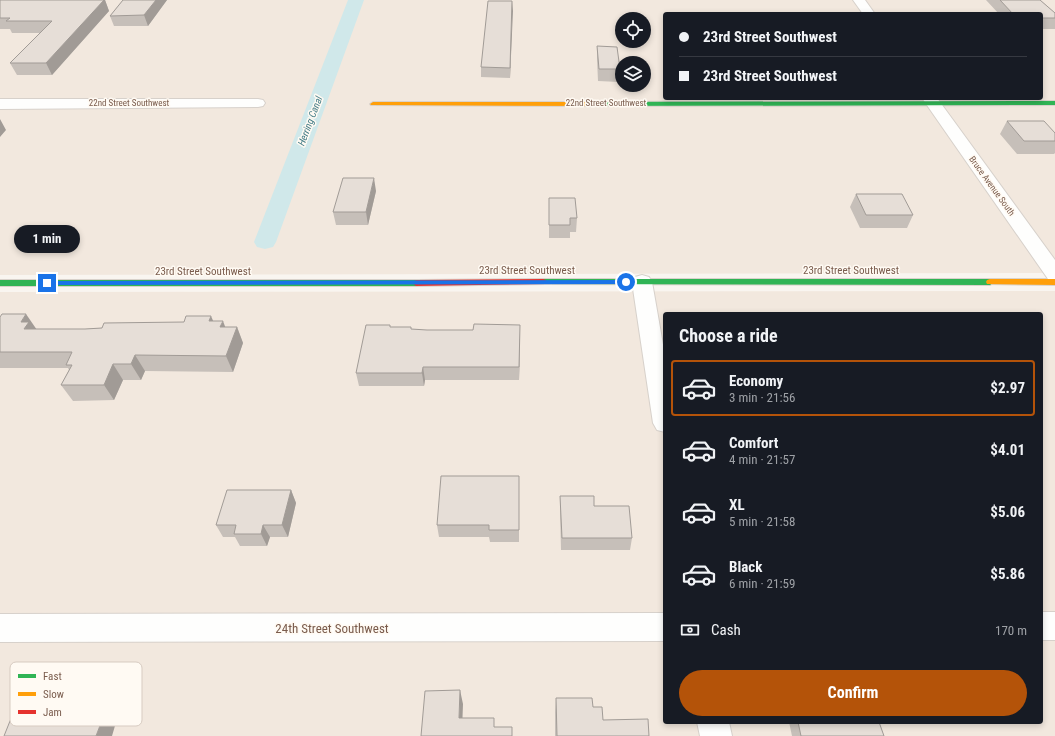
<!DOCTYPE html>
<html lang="en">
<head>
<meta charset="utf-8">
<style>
  :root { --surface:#171b24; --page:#20242c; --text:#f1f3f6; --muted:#9ea1a6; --line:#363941; --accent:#b45309 }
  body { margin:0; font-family:"Roboto Condensed",sans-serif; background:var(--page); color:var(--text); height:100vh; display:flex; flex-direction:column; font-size:15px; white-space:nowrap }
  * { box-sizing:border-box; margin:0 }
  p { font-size:13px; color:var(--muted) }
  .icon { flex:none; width:22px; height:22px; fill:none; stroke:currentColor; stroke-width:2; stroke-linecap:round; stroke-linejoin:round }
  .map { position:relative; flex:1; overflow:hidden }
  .drawer { position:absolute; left:663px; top:312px; width:380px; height:412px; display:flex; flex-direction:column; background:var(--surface); border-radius:4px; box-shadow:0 2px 6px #0003 }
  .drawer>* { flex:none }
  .top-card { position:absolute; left:663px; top:12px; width:380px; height:88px; border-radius:4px; box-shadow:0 2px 6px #0003; display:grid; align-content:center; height:88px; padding:0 16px; background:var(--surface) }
  .fabs { position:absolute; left:615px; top:12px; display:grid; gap:8px }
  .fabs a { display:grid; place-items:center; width:36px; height:36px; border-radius:50%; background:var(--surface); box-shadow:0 2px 6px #0003; font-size:20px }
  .end { position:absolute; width:18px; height:18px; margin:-9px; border:5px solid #1a73e8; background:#fff; box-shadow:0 0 0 2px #fff }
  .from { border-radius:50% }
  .bubble { position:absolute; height:28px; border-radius:14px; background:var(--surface); box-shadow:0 2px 6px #0003; font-size:13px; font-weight:700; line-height:28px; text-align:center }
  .top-card b { display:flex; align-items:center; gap:14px; height:38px; font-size:15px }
  .top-card b+b { border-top:1px solid var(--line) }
  .top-card i { width:10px; height:10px; background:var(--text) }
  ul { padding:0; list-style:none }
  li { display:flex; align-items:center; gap:12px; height:56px; margin:0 8px 6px; padding:0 8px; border:2px solid transparent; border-radius:4px }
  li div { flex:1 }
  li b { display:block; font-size:15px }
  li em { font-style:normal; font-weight:700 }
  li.active { border-color:var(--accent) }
  li>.icon { width:36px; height:36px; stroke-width:1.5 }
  h2 { padding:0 16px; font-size:18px; line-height:48px }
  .pay { display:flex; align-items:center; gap:10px; height:44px; padding:0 16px; font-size:15px }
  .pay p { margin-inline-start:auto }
  .primary-button { display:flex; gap:8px; margin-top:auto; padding:8px 16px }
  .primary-button a { flex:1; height:46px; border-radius:24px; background:var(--accent); color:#fff; font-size:16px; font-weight:700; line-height:46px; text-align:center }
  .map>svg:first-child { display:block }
</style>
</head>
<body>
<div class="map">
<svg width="1055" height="736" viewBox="0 0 1055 736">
  <rect width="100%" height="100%" fill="#f9f5f0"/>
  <!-- residential -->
  <path fill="#f2e8de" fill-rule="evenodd" d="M0,0h1055v273l-1055,2zM665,14h376v84h-376zM622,19h22v22h-22zM622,63h22v22h-22z
    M1055,291v445h-1055v-444zM665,314h376v408h-376z"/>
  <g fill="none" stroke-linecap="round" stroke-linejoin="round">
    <!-- canal -->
    <path fill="#d0e8ea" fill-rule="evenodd" d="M348,0h16l-88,242 -3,5 -8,2 -8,-2 -3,-5z"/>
    <!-- street casing -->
    <g stroke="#d7d1cb" stroke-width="2">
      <path id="street" d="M853,0h12l10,14h-12z
        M922,98h15l118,162v20l-7,-1z
        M0,99h258l5,1 2,3 -2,3 -5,1 -258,2z
        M642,275l7,2 3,5 13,74v76l-8,-2 -4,-7 -21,-141 3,-5z
        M1041,612h14v28h-14z
        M665,613v28l-665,1v-28z
        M697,722h32l3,14h-32z"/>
    </g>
    <!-- fast casing -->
    <g stroke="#d9d2cb" stroke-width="2">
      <path id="fast" d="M1055,101v4l-468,1 -3,-2 3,-2z
        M543,279h447l4,3 -4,3 -450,-1 -1,-2 1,-2z
        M0,280h416l4,3 -4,3h-416z"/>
    </g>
    <!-- slow casing -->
    <g stroke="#d9d2cb" stroke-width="2">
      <path id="slow" d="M373,102h214l3,2 -3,2 -216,-1 -1,-1z
        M990,279h65v6l-68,-1 -1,-2 1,-2z"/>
    </g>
    <!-- jam casing -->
    <g stroke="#d9d2cb" stroke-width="2">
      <path id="jam" d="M543,279l3,1 1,2 -1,2 -130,2 -4,-3 4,-3z"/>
    </g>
    <!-- street -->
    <use href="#street" fill="#fefefd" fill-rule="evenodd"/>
    <!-- fast -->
    <use href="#fast" fill="#30b455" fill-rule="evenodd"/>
    <!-- slow -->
    <use href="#slow" fill="#ff9f0a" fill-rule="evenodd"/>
    <!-- jam -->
    <use href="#jam" fill="#e5322d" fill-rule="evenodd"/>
  </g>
  <!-- wall -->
  <path fill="#c6bfb9" d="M0,0h105l4,11 -57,64h-35l-7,-12 31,-30h-29l-2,-4h-10z
    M123,0h44l-19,26h-34l-4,-10z
    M986,0h54l15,13v16h-14v-15h-42z
    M512,1l-2,77 -29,-1v-10z
    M597,46l23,23 -1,13 -21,-1 -1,-22z
    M1007,121l48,12v20l-1,1h-37l-17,-20z
    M376,191l-8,34h-32l-3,-13z
    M856,194l57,21 -6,13h-47l-10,-21z
    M549,198l28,20 -1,14h-6v6h-21z
    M0,317l36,12h49l99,-7 29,-1 12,6h12l6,16 -10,29 -88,-1 -4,9h-18l-9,20 -41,1 -12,-16 8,-15 -1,-2h-68z
    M391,327h20v2l109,10 -1,41h-94l-1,6h-65l-3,-13z
    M519,476v66h-29l-1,-5h-50l-2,-12z
    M291,490l5,13 -8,34h-18l-3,9h-27l-5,-9h-12l-7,-12z
    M560,496l34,10 38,32 -2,12h-69l-1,-41z
    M556,698l37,9 10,13 46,16h-94v-24z
    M789,722h90l5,14h-92z"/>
  <!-- shaded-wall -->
  <path fill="#a19b96" d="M104,0h1l4,11 -57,64 -6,-12z
    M156,0h11l-19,26 -4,-11z
    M512,1l1,10 -3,67v-10z
    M0,119l6,11 -6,7z
    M374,178l2,13 -8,34 -2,-13z
    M26,314l11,16 -1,15 -15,-23z
    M211,316l7,16 -9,-11z
    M223,321l6,16 -9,-10z
    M520,325v14l-1,41v-13z
    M237,327l6,16 -10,29 -7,-16z
    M135,355l10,16 -4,9 -10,-16z
    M113,364l10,16 -9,20 -10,-15z
    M423,367l2,13 -1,6 -2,-13z
    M291,490l5,13 -8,34 -6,-12z
    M263,525l7,12 -3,9 -6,-12z
    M460,690l3,14 -1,27 -3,-13z
    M106,710l11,9 -5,17h-16z"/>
  <!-- building -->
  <path fill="#e6ded7" stroke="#a19b96" d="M0,0h104l-58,63h-36l42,-42h-46l4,-3h-10z
    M123,0h33l-12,15 -34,1z
    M1000,0h40l15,13v5h-14v-4h-28z
    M488,1h24l-2,67 -29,-1z
    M597,46l20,1 3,22h-21z
    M1007,121h37l11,12v8h-31z
    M343,178h31l-8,34h-33z
    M856,194h46l11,21h-47z
    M549,198h26l2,20h-7v7h-21z
    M2,314h24l-5,8h8l-5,7h61l17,-1 2,-5 80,-1 2,-6h25l-2,5h14l-3,6h17l-11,29 -91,-1 -4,9h-18l-9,21h-43l11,-20h-6l6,-13h-72v-35z
    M474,324l46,1 -1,42h-96l-1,6h-66l10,-48h24v2h21v2l16,1h46z
    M441,476h78v54h-30v-5h-52z
    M227,490h64l-9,35h-19l-2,9h-27l2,-9h-20z
    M560,496h34v10h35l3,32h-70z
    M460,690l-1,28h35v9h18v9h-91l4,-45z
    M556,698h36l1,9h9l1,13 45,-1 1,17h-92z
    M106,710l-10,26h-92l10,-25z
    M798,722h81l5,14h-83z"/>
  <!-- route -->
  <path fill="#1a73e8" d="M626,280l2,1v3l-581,1 -3,-2 3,-2z"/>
  <g text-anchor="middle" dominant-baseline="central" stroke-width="3" stroke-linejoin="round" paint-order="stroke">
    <!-- far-street labels -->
    <g font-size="9" fill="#7a5c4d" stroke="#fffaf3">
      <text x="129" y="103">22nd Street Southwest</text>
      <text x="606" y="103">22nd Street Southwest</text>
      <text transform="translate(992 186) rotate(54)">Bruce Avenue South</text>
    </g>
    <!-- far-water labels -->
    <g font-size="10" font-style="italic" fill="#437c86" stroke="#fffaf3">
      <text transform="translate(310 121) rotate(-69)">Herring Canal</text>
    </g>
    <!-- street labels -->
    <g font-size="11" fill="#7a5c4d" stroke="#fffaf3">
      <text x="527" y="270">23rd Street Southwest</text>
      <text x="851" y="270">23rd Street Southwest</text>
      <text x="203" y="271">23rd Street Southwest</text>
    </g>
    <!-- near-street labels -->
    <g font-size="13" fill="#7a5c4d" stroke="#fffaf3">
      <text x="332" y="628">24th Street Southwest</text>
    </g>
  </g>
  <!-- legend -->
  <rect x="10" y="662" width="132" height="64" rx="6" fill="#fffaf3" stroke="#d7cbc1" stroke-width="1"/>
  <rect x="18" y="674" width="18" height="4" fill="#30b455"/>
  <rect x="18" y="692" width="18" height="4" fill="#ff9f0a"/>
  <rect x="18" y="710" width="18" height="4" fill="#e5322d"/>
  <g font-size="11" fill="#7a5c4d">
    <text x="43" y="680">Fast</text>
    <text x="43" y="698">Slow</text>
    <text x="43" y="716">Jam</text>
  </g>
</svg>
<div class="fabs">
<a><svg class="icon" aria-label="locate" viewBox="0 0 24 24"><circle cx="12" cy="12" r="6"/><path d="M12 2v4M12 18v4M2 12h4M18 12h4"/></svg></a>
<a><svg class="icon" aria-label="layers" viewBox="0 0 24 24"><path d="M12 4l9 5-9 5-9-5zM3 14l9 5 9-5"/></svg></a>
</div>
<i class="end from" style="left:626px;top:282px"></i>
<i class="end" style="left:47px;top:283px"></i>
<div class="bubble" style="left:14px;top:225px;width:66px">1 min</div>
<div class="top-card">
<b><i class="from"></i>23rd Street Southwest</b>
<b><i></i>23rd Street Southwest</b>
</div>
<section class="drawer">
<h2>Choose a ride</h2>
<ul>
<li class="active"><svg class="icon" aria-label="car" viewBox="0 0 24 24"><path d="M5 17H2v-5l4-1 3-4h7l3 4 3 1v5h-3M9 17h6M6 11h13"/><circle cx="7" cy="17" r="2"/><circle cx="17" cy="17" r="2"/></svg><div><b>Economy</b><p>3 min · 21:56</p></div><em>$2.97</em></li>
<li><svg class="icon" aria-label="car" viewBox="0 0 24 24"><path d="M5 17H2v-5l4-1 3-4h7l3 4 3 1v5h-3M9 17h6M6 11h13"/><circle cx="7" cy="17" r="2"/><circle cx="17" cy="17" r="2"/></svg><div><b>Comfort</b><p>4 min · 21:57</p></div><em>$4.01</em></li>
<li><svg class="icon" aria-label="car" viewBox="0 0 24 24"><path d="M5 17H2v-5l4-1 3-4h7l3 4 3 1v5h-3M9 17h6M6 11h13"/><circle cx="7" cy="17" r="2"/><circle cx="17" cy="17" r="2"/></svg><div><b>XL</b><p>5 min · 21:58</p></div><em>$5.06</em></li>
<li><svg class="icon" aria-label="car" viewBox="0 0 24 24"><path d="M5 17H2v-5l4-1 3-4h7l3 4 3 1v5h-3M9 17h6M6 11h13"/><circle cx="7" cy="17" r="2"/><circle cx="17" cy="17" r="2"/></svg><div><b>Black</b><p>6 min · 21:59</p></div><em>$5.86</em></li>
</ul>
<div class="pay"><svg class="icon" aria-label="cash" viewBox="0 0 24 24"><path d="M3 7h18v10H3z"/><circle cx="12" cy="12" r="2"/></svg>Cash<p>170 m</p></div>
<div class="primary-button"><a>Confirm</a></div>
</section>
</div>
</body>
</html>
